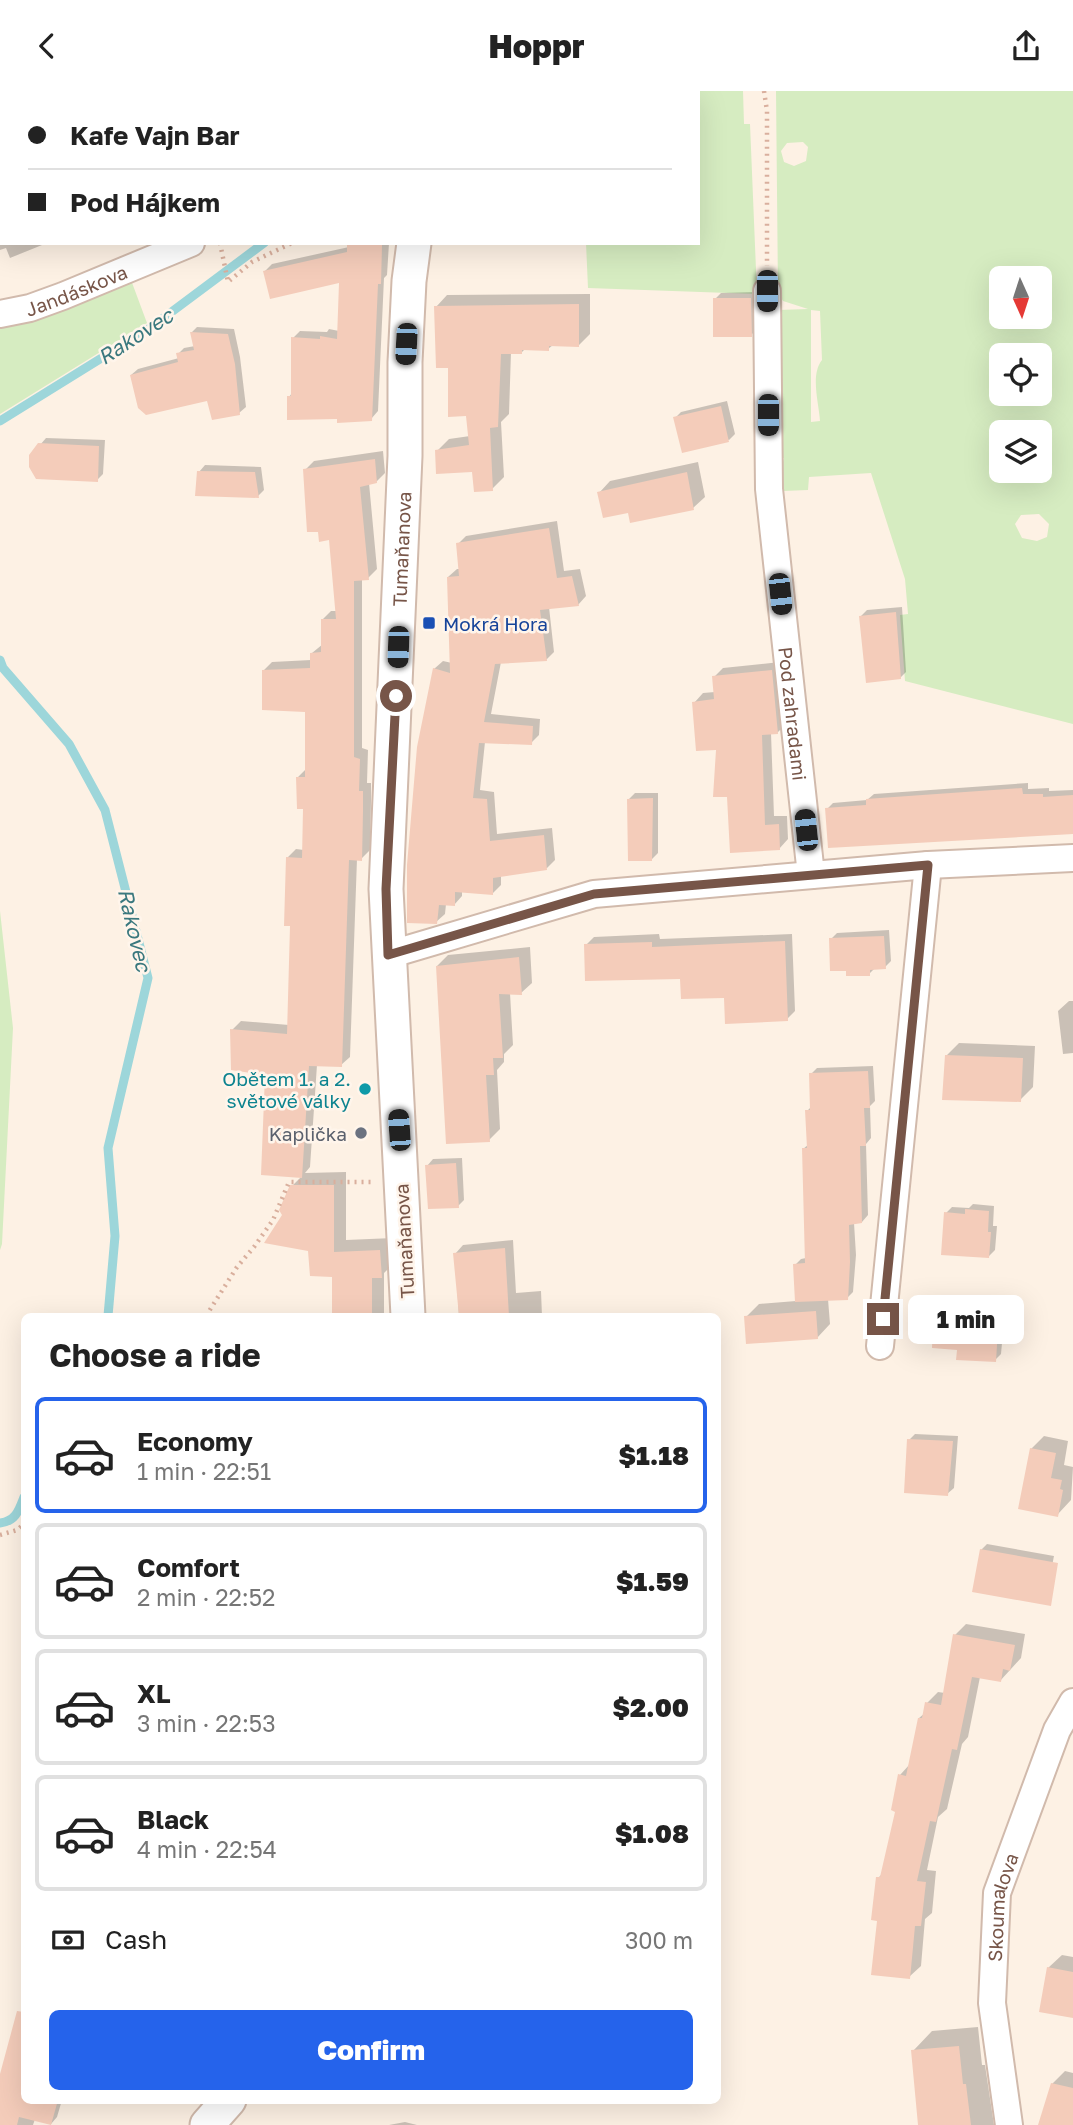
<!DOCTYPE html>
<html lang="en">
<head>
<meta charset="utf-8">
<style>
  :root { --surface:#fff; --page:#f2f2f2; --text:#222; --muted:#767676; --line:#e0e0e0; --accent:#2563eb }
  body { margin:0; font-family:"Golos Text",sans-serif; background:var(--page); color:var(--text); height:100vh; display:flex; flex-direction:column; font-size:26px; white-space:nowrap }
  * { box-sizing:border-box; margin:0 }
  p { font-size:23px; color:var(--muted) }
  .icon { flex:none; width:38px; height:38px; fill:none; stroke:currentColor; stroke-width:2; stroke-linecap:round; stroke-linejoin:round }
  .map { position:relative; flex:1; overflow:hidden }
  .drawer { position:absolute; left:21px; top:1222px; width:700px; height:791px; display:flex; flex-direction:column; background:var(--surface); border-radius:10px; box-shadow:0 7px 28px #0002 }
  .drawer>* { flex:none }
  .top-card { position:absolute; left:0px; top:0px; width:700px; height:154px; box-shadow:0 7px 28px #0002; display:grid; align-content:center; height:154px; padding:0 28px; background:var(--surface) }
  .needle { width:46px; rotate:177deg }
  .fabs { position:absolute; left:989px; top:175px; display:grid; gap:14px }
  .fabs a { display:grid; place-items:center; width:63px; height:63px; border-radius:10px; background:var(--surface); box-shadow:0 7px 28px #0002; font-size:35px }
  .end { position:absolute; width:32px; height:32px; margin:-16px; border:9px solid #775548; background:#fff; box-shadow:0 0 0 4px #fff }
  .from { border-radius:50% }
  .bubble { position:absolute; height:49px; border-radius:10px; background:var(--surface); box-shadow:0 7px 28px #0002; font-size:23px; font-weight:800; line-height:49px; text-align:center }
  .car { position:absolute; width:21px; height:42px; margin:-21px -10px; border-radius:9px; box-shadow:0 0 5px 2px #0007; background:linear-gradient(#222 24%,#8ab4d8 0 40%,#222 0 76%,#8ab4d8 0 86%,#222 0) }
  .top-card b { display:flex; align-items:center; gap:24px; height:66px; font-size:26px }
  .top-card b+b { border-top:2px solid var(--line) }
  .top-card i { width:18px; height:18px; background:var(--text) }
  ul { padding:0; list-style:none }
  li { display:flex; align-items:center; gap:21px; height:116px; margin:0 14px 10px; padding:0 14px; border:4px solid var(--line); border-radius:10px }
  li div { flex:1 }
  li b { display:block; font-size:26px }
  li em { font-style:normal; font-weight:800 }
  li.selected { border-color:var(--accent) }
  li>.icon { width:63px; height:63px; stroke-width:1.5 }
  h2 { padding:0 28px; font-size:32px; line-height:84px }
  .pay { display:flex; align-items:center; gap:18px; height:77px; padding:0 28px; font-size:26px }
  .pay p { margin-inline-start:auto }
  .primary-button { display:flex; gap:14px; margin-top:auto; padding:14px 28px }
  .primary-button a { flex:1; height:80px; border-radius:10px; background:var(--accent); color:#fff; font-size:28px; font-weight:800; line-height:80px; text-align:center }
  header { display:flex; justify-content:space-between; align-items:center; height:91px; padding:0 28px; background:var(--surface); font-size:32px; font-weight:800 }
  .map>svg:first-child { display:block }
</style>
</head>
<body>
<header><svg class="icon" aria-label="back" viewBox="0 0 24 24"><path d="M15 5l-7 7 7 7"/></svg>Hoppr<svg class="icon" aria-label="share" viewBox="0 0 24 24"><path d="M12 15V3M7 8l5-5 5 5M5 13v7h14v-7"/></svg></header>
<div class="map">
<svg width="1073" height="2034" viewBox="0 0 1073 2034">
  <rect width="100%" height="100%" fill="#fdf1e4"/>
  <!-- green -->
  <path fill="#d6ecc1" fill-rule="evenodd" d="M0,0h159v2h-157v97l-2,1z
    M686,0h57l1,33h6l7,170 -169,-6 -2,-45h112v-150h-22z
    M776,0h297v633l-168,-43 -5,-66 8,-1 -3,-35 -34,-106 -62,4 -1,13 -25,1 -1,-26 2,-7h-5l-1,-148 30,-1 -25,-8 -5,-9zM803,51l5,5 -2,14 -12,5 -10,-4 -3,-11 6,-8zM1001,187h39v39h-39zM811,219l9,1 2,49c-12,15 -3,43 -2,61l-9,1zM1001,264h39v39h-39zM1001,341h39v39h-39zM1039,423l10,10 -2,13 -10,4 -15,-3 -7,-14 6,-9z
    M131,189l16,43 -147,91v-89z
    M0,820l13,117 -11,216 -2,6z"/>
  <!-- shadow -->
  <path fill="#0003" d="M268,0h142l-4,2h-138z
    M0,130h2v22h45l-37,15 -4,-10 -6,2z
    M350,152h39l-2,32 -3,3 -6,133 -7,8 -33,-2 -49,-20 3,-4 1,-55 7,-7 27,1 2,-3 10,2 2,-50 -76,-10 7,-7 77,-17z
    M757,201v37l-6,6 -36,-36 6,-6z
    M590,203v40l-12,12 -25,-1 -5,4h-23l-3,3h-11l-2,62 -8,8 3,55 -12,12 -18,-19 -37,-19 12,-12 21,-3 -2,-22 -18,-48 -14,-59 11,-12z
    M197,236l37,2 6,28 6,50 -7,6 -31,-14 -77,-24 7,-6 41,-11 -1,-4 6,-6 11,-2 -4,-13z
    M727,310l8,33 -6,6 -54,-22 6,-6z
    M46,347l59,2 -2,34 -6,6 -57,-35z
    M383,360l2,22 -9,9 -7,1 8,86 -9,9h-6v170l6,2 -1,33h4v18l-1,49 -9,9h-4l-7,198 -9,8h-24l-7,102 -5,6 41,-1v68l47,-2 1,25 -10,10v43h-50v-41l-24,-25 -26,-35 8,-29 10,-10 -35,-103 -35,-43 9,-9 48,4 3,-100 -5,-67 9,-9 8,1v-42l-7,-30 9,-9 1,-59 -44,-39 9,-9 39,-2 1,-7 11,-9v-25l8,-8h6l-6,-73 -26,-68 9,-9z
    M698,371l7,35 -12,11 -63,3 -31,-18 11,-12z
    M205,374l56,2 3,23 -6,6 -59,-24z
    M557,430l7,50 16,-2 6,27 -8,9 -29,2 5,45 -8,8 -45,2 -10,52 49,5 -1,16 -8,8 -46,-1 -5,48 14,2 3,42 55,-6 3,32 -8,8 -46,7v10l-8,8 -31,-2v5l-8,9 -8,-1 -1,10 -9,8 -2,-253 9,-8 9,2 -4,-86 9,-8h3l-2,-25 8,-8z
    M902,516l4,65 -6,6 -39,-62 6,-6z
    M780,571l6,62 -9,9h-6l3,83h13l1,23 -9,10 -50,-54 -11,-47 -24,-45 9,-10 12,-1 -1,-15 9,-9z
    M1028,692v6l21,-1v3l24,-1v43l-246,-24 6,-6 34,-3 7,-6z
    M635,702h23v60l-6,6 -23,-60z
    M889,839l2,31 -6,6 -10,1 -6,6 -21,-5 -17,-30 6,-6z
    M659,843l1,5 132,-5 3,77 -8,8 -105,-42 -96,-32 8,-8z
    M530,856l2,36 -11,10h-11l3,52 -9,9v8l-7,8 3,59 -11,11 -52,-174 11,-11z
    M1069,910h4v52l-10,1 -5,-43z
    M959,952l76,3 -2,41 -13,13 -74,-44z
    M873,975l2,35 -5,5 1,32 -5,6 2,71 -6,7 -8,1 2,32 -3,37 -6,6 -19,1 2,25 -13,14 -71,-21 13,-13 37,-3 -1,-36 6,-6 5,-1 -3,-109 6,-5 -2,-33 5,-5 -1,-32 6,-6z
    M462,1067l2,42 -6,6 -31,-40 6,-7z
    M973,1113l21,2 -1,20h4l-2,24 -6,6 -43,-43 6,-6 17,1z
    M513,1149l3,53 25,-2 1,25h-83l-4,-62 8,-9z
    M942,1207l30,2v19l32,2 -3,33 -6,6 -36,-12 -23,-44z
    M915,1343l43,2 -4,52 -7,6 -38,-54z
    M1044,1345l24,5 -4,24 9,2 -2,33 -13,14 -27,-65z
    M987,1453l67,12 -8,40 -65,-46z
    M966,1533l59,10 -4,24 -21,23 -20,-4 -12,60 -6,7 -15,65 -9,8 -11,53 9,1 -4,42 -7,6 -4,47 -12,11 -30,-58 -1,-41 5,-5 14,-62 3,-36 10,-11 9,-46 6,-5 2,-10 11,-11 7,1 10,-58z
    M1062,1864l11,2v59l-25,-48z
    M978,1936l4,38h3l9,60h-76l2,-2 -7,-72 19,-20z
    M15,1952l9,3v54h38l-5,17 -6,7 -16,-5 -2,6h-33v-44z
    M1065,1980l8,2v52h-33l12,-41z
    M405,2031l12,3h-28z"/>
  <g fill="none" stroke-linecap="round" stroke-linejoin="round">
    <!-- stream -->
    <path stroke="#9dd6da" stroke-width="9" d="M621,2l4,-2
      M0,330l150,-93 114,-85
      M0,569l3,8 66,76 36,66 43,168 -40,170 7,88 -7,80
      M0,1432c16,-2 19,-13 24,-26"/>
  </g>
  <!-- building -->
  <path fill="#f4ccba" d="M347,152l35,2 -1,39h-3l-6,137 -35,2v-4l-50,1v-24h4v-59l29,2v-3l17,3 2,-56 -69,16 -7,-28 84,-19z
    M713,207h38l1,39h-39z
    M579,213v43l-30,-1v5l-27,-1v4h-21l-3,73 -8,1 3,63 -19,1 -2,-20 -36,2 -1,-24 34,-5 -3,-29 -18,1v-49h-12l-2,-62z
    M190,241l38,2 7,30 5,51 -28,5 -5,-19 -61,14 -8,-7 -8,-33 48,-13 -2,-9 18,-3z
    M721,315l8,36 -47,11 -9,-36z
    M38,352l61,3 -1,36 -62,-3 -7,-12v-12z
    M375,368l2,24 -17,4 9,93 -15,1v176l6,2 -1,32h4v20l-1,50 -13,-1 -7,207 -33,-1 -7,112 -41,-3 4,-100 -34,-5 -1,-41 57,5 3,-108h-6l2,-69 16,1 1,-49h-6l-1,-32h9v-65l-43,-2v-40l48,-2v-15l11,-1v-33h15l-7,-79 -10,2 -1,-10h-11l-4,-63z
    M197,380l58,1 4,26 -64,-2z
    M687,381l7,38 -64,13 -2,-10 -25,5 -6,-26z
    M549,437l8,50 15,-2 7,30 -39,4 7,51 -52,3 -11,58 49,4 -1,19 -53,-2 -6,55 14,1 3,42 54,-6 3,35 -54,8v17l-38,-3v14l-16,-1 -2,19 -30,-1v-58l10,-118 16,-79 17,5 -3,-96 12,-1 -3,-33z
    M896,521l5,67 -35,4 -7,-67z
    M772,579l6,64 -16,1 3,90 14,-1 1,26 -50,3 -3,-56h-14l3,-47 -20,1 -4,-49 22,-3 -2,-23z
    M1022,697l1,6h20v3l30,-2v39l-245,14 -3,-40 41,-3v-6z
    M653,707l-1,63h-24l-1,-62z
    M884,845l2,33 -16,1v6h-24v-5h-16l-1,-33z
    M785,850l3,80 -63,3 -1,-26 -43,1 -1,-20 -95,2 -1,-37 68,-2v5z
    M519,866l3,38 -23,-1 4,64h-10l1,17h-8l4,67 -44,2 -10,-178z
    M945,964l78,3 -2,44 -79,-2z
    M868,980l2,37h-6l2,38h-6l2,77 -13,2 1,37 -2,38 -53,2 -2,-38 12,-1 -3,-115h5l-2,-38h5l-1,-37z
    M456,1072l3,45 -31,1 -3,-44z
    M290,1094h44v67l46,-2 2,28h-10v38h-40v-39l-22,-1 -2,-25 -44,-8 18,-28 -3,-5z
    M965,1118l24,2 -1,21h3l-2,26 -48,-3 3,-43 21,2z
    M505,1157l4,68h-50l-6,-63z
    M934,1212l32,2 1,20 31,2 -2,35 -40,-2 1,-10 -25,-2z
    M816,1220l2,28 -72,5 -2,-28z
    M907,1348l46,2 -5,55 -44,-3z
    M1030,1357l26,5 -5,25 11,2 -2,9 3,1 -5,27 -40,-8z
    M980,1458l78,14 -7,43 -79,-14z
    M953,1543l62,11 -5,26 -7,-2 -2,13 -29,-5 -15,73 -5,-1 -16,73 -6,-1 -13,60 9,1 -5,44h-6l-5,53 -39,-4 6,-54 -6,-1 5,-43h4l15,-65 -4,-2 7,-36 8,2 12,-58h4l3,-16 16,3z
    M1047,1876l26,5v46l-34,-6z
    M17,1920l7,1v88h34l-7,25 -32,-8 -2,8h-17v-51z
    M959,1955l4,38h3l5,41h-53l-7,-75z
    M1051,1992l22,5v37h-35z"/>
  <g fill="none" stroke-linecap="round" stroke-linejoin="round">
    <!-- minor casing -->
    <g stroke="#d1baac" stroke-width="30">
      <g id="minor">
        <path id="s1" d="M767,200l2,198 42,386"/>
        <path id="s2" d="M0,223l30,-6 33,-12 128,-53"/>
        <path d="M388,864l206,-61 334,-29 145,-7"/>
        <path d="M880,1255l48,-481"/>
        <path id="s3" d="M1009,2034l-17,-122 5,-110 60,-163 16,-28"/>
      </g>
    </g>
    <!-- tertiary casing -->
    <g stroke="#d1baac" stroke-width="37">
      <g id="tertiary">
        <path d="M560,2l5,-2"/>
        <path id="s4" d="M408,1225l-22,-427 19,-433v-94l4,-81 5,-38"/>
        <path d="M207,2034l22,-25"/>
      </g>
    </g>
    <!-- path -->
    <path stroke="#d9af9d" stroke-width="4.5" stroke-dasharray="2 5" stroke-linecap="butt" d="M764,0l3,20v155
      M220,152l8,39 24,-20 40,-19
      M206,1225l31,-49 17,-20 19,-27 16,-38h82
      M0,1444l17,-5 7,-6"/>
    <!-- minor -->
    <use href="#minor" stroke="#fff" stroke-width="26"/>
    <!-- tertiary -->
    <use href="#tertiary" stroke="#fff" stroke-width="33"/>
  </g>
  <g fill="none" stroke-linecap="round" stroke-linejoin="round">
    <!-- route -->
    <path stroke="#775548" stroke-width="9" d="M396,605l-10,193 2,66 206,-61 334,-29 -45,454"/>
  </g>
  <!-- markers -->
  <rect fill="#1a4fb4" stroke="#fff5eb" stroke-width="2.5" x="422" y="525" width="14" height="14" rx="3.5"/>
  <circle fill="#0f9aa8" stroke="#fff5eb" stroke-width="2.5" cx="365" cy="998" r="7"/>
  <circle fill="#6b7280" stroke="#fff5eb" stroke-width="2.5" cx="361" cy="1042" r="7"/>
  <g text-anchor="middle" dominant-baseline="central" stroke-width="5" stroke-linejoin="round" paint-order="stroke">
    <!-- street labels -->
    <g font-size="19" fill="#775548" stroke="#fff5eb">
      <text stroke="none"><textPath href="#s2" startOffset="80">Jandáskova</textPath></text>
      <text stroke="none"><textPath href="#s4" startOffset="768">Tumaňanova</textPath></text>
      <text stroke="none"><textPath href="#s1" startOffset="424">Pod zahradami</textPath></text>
      <text transform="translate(404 1150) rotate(-93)">Tumaňanova</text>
      <text stroke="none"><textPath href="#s3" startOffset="220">Skoumalova</textPath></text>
    </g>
    <!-- transit labels -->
    <g font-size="19" fill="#164399" stroke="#fff5eb" text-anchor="start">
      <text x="443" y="532">Mokrá Hora</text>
    </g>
    <!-- culture labels -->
    <g font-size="19" fill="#0d838f" stroke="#fff5eb" text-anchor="end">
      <text x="351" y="987">Obětem 1. a 2.<tspan x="351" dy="22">světové války</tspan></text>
    </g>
    <!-- worship labels -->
    <g font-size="19" fill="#5b616d" stroke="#fff5eb" text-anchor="end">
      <text x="347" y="1042">Kaplička</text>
    </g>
    <!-- water labels -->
    <g font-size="21" font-style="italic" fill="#3a787e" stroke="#fff5eb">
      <text transform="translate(135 245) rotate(-33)">Rakovec</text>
      <text transform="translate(135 839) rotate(77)">Rakovec</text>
    </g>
  </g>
</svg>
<div class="fabs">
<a><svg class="needle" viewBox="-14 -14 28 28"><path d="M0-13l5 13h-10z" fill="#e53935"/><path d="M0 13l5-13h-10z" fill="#767676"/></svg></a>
<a><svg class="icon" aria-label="locate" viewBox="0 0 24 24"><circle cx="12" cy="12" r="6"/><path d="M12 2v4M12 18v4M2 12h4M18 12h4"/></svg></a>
<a><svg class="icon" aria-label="layers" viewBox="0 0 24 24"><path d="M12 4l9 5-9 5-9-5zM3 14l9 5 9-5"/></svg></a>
</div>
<i class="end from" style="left:396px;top:605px"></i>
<i class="end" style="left:883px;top:1228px"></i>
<div class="bubble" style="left:908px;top:1204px;width:116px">1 min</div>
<i class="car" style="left:767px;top:200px;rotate:180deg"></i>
<i class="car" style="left:406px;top:253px;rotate:183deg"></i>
<i class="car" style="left:768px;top:324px;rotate:180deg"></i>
<i class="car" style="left:780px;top:503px;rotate:174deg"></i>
<i class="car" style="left:398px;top:556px;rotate:182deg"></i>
<i class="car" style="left:806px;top:739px;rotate:354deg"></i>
<i class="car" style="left:399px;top:1039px;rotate:356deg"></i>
<div class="top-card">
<b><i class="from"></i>Kafe Vajn Bar</b>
<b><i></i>Pod Hájkem</b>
</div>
<section class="drawer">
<h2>Choose a ride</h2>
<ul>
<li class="selected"><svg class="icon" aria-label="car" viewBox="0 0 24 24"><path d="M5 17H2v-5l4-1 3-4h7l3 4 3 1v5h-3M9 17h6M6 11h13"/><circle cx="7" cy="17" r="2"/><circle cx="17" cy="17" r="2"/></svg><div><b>Economy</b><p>1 min · 22:51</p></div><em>$1.18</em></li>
<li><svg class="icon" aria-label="car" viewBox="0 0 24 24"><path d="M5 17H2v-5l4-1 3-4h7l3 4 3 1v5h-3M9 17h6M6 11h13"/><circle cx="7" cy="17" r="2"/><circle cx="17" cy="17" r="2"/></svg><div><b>Comfort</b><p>2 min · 22:52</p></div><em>$1.59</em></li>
<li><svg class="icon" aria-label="car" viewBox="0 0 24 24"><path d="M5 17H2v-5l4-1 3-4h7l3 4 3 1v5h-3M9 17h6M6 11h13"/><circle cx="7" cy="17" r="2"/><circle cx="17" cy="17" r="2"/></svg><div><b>XL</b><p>3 min · 22:53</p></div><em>$2.00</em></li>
<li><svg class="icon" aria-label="car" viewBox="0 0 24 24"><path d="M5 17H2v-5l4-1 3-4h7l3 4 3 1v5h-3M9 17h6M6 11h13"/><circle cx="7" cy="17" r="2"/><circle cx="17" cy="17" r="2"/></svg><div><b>Black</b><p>4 min · 22:54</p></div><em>$1.08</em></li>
</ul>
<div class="pay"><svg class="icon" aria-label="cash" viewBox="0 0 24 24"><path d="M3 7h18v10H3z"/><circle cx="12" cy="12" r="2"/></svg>Cash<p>300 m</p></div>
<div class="primary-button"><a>Confirm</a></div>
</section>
</div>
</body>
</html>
